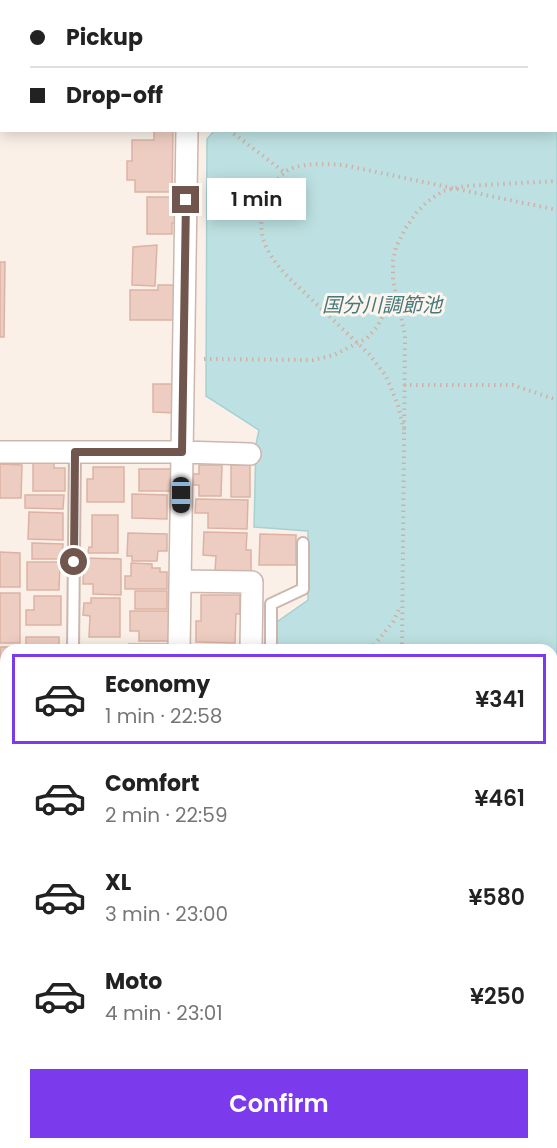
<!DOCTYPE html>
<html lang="en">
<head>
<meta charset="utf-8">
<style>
  :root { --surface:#fff; --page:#f6f6f6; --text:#222; --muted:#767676; --line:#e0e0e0; --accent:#7c3aed }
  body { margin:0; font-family:Poppins,"Noto Sans JP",sans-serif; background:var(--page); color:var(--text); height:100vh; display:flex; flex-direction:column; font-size:22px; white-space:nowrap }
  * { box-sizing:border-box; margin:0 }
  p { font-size:20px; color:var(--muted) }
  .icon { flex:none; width:33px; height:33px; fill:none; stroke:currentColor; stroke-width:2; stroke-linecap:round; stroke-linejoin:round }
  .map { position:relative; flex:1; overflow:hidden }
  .panel { position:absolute; left:0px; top:644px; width:558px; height:506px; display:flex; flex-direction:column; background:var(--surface); border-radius:18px 18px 0 0; box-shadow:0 3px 15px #0003 }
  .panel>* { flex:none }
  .top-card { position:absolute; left:0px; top:0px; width:558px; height:132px; box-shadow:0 3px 15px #0003; display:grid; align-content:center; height:132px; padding:0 30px; background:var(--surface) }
  .end { position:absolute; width:27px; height:27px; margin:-14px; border:8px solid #71564e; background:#fff; box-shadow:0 0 0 3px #fff }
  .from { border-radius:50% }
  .bubble { position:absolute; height:42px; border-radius:0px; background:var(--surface); box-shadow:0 3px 15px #0003; font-size:20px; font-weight:600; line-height:42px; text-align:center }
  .car { position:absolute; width:18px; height:36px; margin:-18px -9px; border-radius:8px; box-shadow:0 0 4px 2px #0007; background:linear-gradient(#222 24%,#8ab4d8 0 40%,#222 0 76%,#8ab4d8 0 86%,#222 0) }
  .top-card b { display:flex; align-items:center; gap:21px; height:57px; font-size:22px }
  .top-card b+b { border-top:2px solid var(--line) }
  .top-card i { width:15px; height:15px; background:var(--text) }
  ul { padding:10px 0 0; list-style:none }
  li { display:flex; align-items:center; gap:18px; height:90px; margin:0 12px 9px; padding:0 18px; border:3px solid transparent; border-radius:0px }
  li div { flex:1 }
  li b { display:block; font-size:22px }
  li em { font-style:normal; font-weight:600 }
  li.active { border-color:var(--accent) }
  li>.icon { width:54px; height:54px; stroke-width:1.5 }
  .cta { display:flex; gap:12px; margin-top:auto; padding:12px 30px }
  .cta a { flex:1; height:69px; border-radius:0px; background:var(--accent); color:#fff; font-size:24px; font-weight:600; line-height:69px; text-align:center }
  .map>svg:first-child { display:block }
</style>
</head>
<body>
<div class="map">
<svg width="557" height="1148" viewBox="0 0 557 1148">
  <rect width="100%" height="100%" fill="#faf0e7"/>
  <!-- water -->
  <path fill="#bde1e2" stroke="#a5d1d2" stroke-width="1.5" d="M557,106v762h-5v-218l-276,-1 1,-27 31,-22v-69l-54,-4 2,-83 3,-14 -53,-34 1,-257 7,-8 342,-1z"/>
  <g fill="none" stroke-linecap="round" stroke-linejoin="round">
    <!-- river -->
    <path stroke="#bde1e2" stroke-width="42" d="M0,25h2
      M556,44h1"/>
  </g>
  <!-- building -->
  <path fill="#edcdc1" stroke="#ddb2a4" stroke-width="1.5" d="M154,130h19l-1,62h-37v-12h-8v-19h5v-21h22z
    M147,197h25v13h5l-1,13h-4v11h-25z
    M157,245l-2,41 -23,-1 1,-38z
    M0,262h5l-1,75h-4z
    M158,285h16v35h-44v-30h28z
    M153,384h22v29l-22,-1z
    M33,463h21v5h11v23h-32z
    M0,464l22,1 -1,33h-21z
    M199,465h23l-1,31h-22v-11h-6v-11h6z
    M231,465h19v32h-19z
    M93,467h31v35h-37v-23h6z
    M139,469h34v22h-34z
    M132,494l35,1v24l-35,-1z
    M25,495h39l-1,14 -38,-1z
    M196,499l52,1 -1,29 -39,-1v-15h-13z
    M29,512l34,1v27l-35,-1z
    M92,515h26v38h-30l1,-6h3z
    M204,532l43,1 -1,17h5v23l-36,-2 1,-15 -13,-1z
    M128,533l39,1v17h-9l-1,10h-25v-5h-5z
    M260,534l36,1v30h-37z
    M32,543l31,1 -1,15h-30z
    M0,552l20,1v34h-20z
    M84,558l37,1v36l-28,-1v-10h-10z
    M27,562h33l-1,28h-32z
    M131,563l21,1v4h8v4h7v17h-42v-13h6z
    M135,591h32v18h-32z
    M0,593h20v50h-20z
    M201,595h39v19h-4l-1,29 -39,-1v-21h5z
    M34,596h27v29h-35v-15h8z
    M91,598h29v39h-31l1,-21 -7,-1 1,-12h7z
    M130,611h39v30h-30v-10h-9z
    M26,637h33v13h-33z
    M129,644h41v6h-41z
    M199,645l39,1 -1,4h-38z
    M0,647h21v3h-15v36h-6z
    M0,691h6v26h-6z
    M552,980h5v39h-5z
    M552,1042h5v29h-5z
    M552,1080h5v23h-5z
    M201,1143h29v5h-29z
    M248,1143h22v2h13v3h-35z
    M347,1143h29v5h-29z
    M386,1143h27v5h-27z"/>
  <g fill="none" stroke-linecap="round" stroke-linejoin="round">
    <!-- service casing -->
    <g stroke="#cbb7ae" stroke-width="14">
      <path id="service" d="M384,2v-2
        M73,650l2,-198
        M271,650v-46l32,-15v-46
        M0,725h6
        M552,872h3l-1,84h3
        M431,1148v-5
        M492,1148v-5"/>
    </g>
    <!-- minor casing -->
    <g stroke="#cbb7ae" stroke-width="24">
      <path id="minor" d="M189,0v2
        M246,0l43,2
        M556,6h1
        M0,68h2
        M556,87h1
        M0,452h182l68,2
        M180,581l72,1 -1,68
        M179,650l8,-520
        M0,994h6
        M170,1148v-5
        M295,1148v-5"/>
    </g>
    <!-- path -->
    <path stroke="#d1b0a5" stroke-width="4" stroke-dasharray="1.5 4.5" stroke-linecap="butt" d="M229,130l55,42
      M204,359l109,1 21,-5 33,-17 10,-11 18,-34
      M404,385h109l44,15
      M404,430l-6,-25 -12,-29 -17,-22 -82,-78c-24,-26 -35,-49 -16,-84 3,-6 7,-15 13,-19 12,-11 43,-9 59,-8l214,45
      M370,650l23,-28 7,-15
      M402,650l3,-315 -12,-55v-19l3,-14 9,-18 11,-16 11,-11 16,-11 22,-5 92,-5"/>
    <!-- service -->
    <use href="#service" stroke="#fff" stroke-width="10"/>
    <!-- minor -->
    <use href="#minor" stroke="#fff" stroke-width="21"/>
  </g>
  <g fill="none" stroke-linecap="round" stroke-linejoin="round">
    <!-- route -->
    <path stroke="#71564e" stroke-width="8" d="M74,562l1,-110h107l4,-252"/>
  </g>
  <g text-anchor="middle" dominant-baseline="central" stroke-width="6" stroke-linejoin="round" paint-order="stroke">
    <!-- water labels -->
    <g font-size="20" font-style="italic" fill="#47797b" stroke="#fdf5ed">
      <text x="382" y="305">国分川調節池</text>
    </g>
  </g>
</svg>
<i class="end from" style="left:74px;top:562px"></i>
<i class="end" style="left:186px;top:200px"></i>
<div class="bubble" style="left:207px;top:178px;width:99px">1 min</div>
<i class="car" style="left:181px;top:495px;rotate:180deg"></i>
<div class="top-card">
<b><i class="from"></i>Pickup</b>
<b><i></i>Drop-off</b>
</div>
<section class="panel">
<ul>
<li class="active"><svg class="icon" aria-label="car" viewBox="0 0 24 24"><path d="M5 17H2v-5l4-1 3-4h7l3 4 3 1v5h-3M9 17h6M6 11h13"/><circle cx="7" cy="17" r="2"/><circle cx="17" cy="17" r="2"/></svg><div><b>Economy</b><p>1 min · 22:58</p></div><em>¥341</em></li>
<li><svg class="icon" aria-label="car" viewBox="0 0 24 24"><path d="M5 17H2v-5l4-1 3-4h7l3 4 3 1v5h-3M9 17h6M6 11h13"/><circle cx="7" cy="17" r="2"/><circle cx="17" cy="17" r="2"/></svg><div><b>Comfort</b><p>2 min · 22:59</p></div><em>¥461</em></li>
<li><svg class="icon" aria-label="car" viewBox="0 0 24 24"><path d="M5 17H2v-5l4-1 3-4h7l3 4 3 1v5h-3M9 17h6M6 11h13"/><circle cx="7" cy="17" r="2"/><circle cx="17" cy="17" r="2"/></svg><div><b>XL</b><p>3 min · 23:00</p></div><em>¥580</em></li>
<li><svg class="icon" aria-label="car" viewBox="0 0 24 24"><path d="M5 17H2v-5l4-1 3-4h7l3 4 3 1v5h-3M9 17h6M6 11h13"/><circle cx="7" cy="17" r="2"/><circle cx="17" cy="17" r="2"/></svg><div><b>Moto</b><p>4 min · 23:01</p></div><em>¥250</em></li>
</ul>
<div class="cta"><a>Confirm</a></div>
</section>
</div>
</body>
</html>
